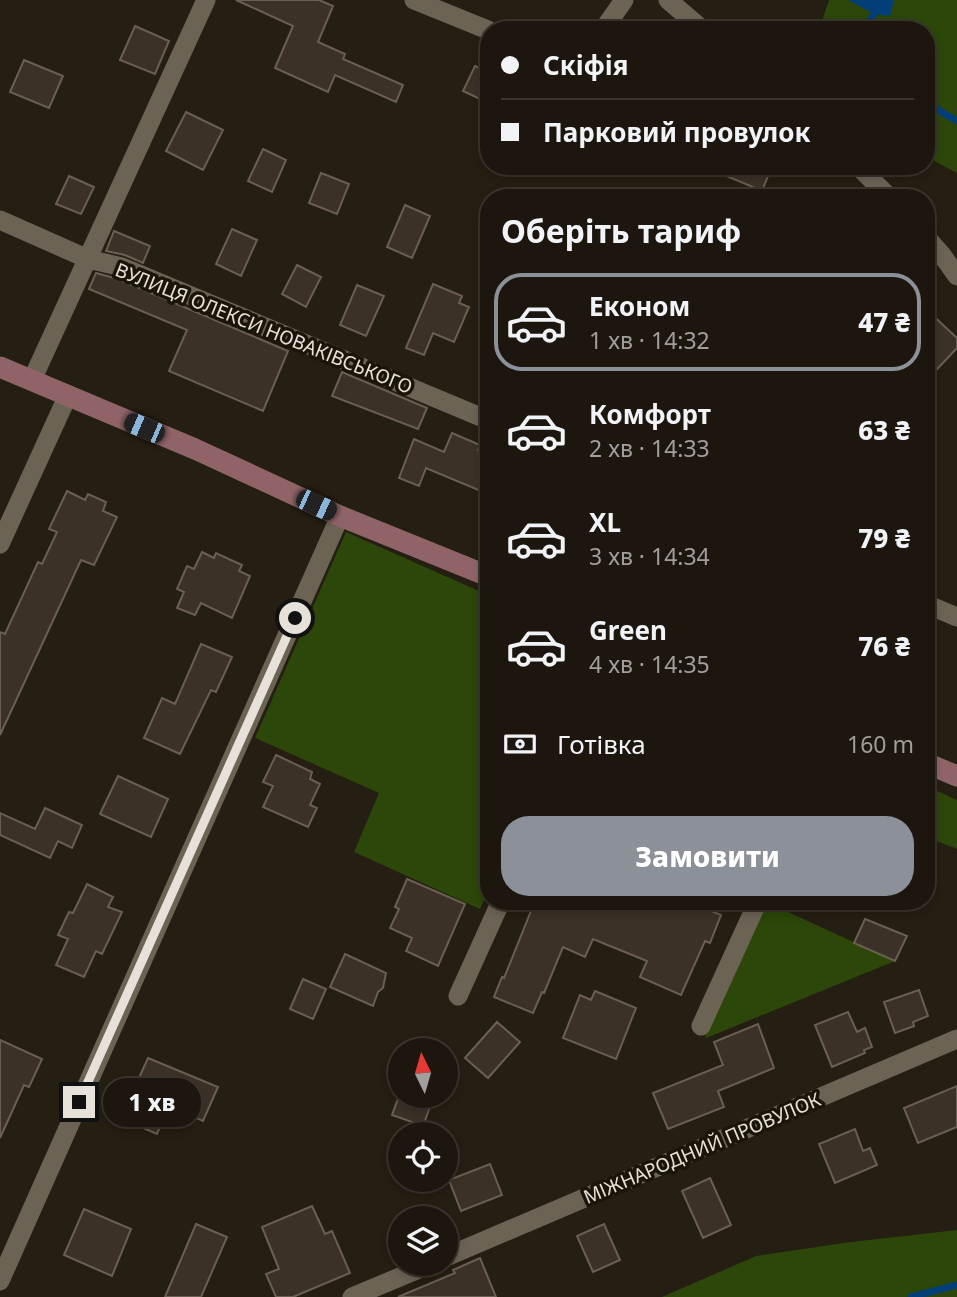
<!DOCTYPE html>
<html lang="uk">
<head>
<meta charset="utf-8">
<style>
  :root { --surface:#1c160e; --page:#251f17; --text:#f1f3f6; --muted:#a09f9e; --line:#3a352e; --accent:#8c9099 }
  body { margin:0; font-family:"Noto Sans",sans-serif; background:var(--page); color:var(--text); height:100vh; display:flex; flex-direction:column; font-size:26px; white-space:nowrap }
  * { box-sizing:border-box; margin:0 }
  p { font-size:23px; color:var(--muted) }
  .icon { flex:none; width:38px; height:38px; fill:none; stroke:currentColor; stroke-width:2; stroke-linecap:round; stroke-linejoin:round }
  .map { position:relative; flex:1; overflow:hidden }
  .side { position:absolute; left:480px; top:189px; width:455px; height:721px; display:flex; flex-direction:column; background:var(--surface); border-radius:28px; box-shadow:0 4px 10px #0003,0 0 0 2px var(--line) }
  .side>* { flex:none }
  .guide { position:absolute; left:480px; top:21px; width:455px; height:154px; border-radius:28px; box-shadow:0 4px 10px #0003,0 0 0 2px var(--line); display:grid; align-content:center; height:154px; padding:0 21px; background:var(--surface) }
  .needle { width:46px; rotate:355deg }
  .controls { position:absolute; left:388px; top:1038px; display:grid; gap:14px }
  .controls a { display:grid; place-items:center; width:70px; height:70px; border-radius:50%; background:var(--surface); box-shadow:0 4px 10px #0003,0 0 0 2px var(--line); font-size:35px }
  .end { position:absolute; width:32px; height:32px; margin:-16px; border:9px solid #e6e2da; background:#111; box-shadow:0 0 0 4px #111 }
  .from { border-radius:50% }
  .bubble { position:absolute; height:49px; border-radius:24px; background:var(--surface); box-shadow:0 4px 10px #0003,0 0 0 2px var(--line); font-size:23px; font-weight:800; line-height:49px; text-align:center }
  .car { position:absolute; width:21px; height:42px; margin:-21px -10px; border-radius:9px; box-shadow:0 0 5px 2px #0007; background:linear-gradient(#222 24%,#8ab4d8 0 40%,#222 0 76%,#8ab4d8 0 86%,#222 0) }
  .guide b { display:flex; align-items:center; gap:24px; height:66px; font-size:26px }
  .guide b+b { border-top:2px solid var(--line) }
  .guide i { width:18px; height:18px; background:var(--text) }
  ul { padding:0; list-style:none }
  li { display:flex; align-items:center; gap:21px; height:98px; margin:0 14px 10px; padding:0 7px; border:4px solid transparent; border-radius:28px }
  li div { flex:1 }
  li b { display:block; font-size:26px }
  li em { font-style:normal; font-weight:800 }
  li.on { border-color:var(--accent) }
  li>.icon { width:63px; height:63px; stroke-width:1.5 }
  h2 { padding:0 21px; font-size:32px; line-height:84px }
  .pay { display:flex; align-items:center; gap:18px; height:77px; padding:0 21px; font-size:26px }
  .pay p { margin-inline-start:auto }
  .cta { display:flex; gap:14px; margin-top:auto; padding:14px 21px }
  .cta a { flex:1; height:80px; border-radius:28px; background:var(--accent); color:#fff; font-size:28px; font-weight:800; line-height:80px; text-align:center }
  .map>svg:first-child { display:block }
</style>
</head>
<body>
<div class="map">
<svg width="957" height="1297" viewBox="0 0 957 1297">
  <rect width="100%" height="100%" fill="#251e12"/>
  <!-- green -->
  <path fill="#2c4709" d="M829,0h128v173l-28,-15 -3,-5v-123h-107z
    M346,532l142,63v296l-8,18 -126,-57 25,-59 -124,-55z
    M926,786l31,14v49l-31,-12z
    M764,901l131,60 -189,77 -5,-12z
    M957,1230v67h-295l94,-41 95,-14z"/>
  <!-- water -->
  <path fill="#023e78" d="M848,0h46l-4,16 -16,-2z"/>
  <g fill="none" stroke-linecap="round" stroke-linejoin="round">
    <!-- stream -->
    <path stroke="#023e78" stroke-width="7" d="M864,30l10,-16 5,-14
      M926,103l31,18
      M911,1297l46,-12"/>
  </g>
  <!-- building -->
  <path fill="#3b3126" stroke="#6a5f53" stroke-width="2" d="M236,0h83l14,6 -15,36 27,12 -2,5 60,26 -7,17 -61,-27 -7,17 -53,-24 18,-42z
    M135,26l34,15 -14,33 -35,-14z
    M24,60l39,16 -14,32 -39,-16z
    M475,66l13,6v31l-25,-12z
    M186,112l37,18 -20,40 -37,-19z
    M263,149l23,11 -14,32 -24,-11z
    M703,166h69l-10,25z
    M321,173l28,11 -12,30 -28,-11z
    M69,176l25,11 -13,27 -25,-10z
    M405,205l25,11 -18,42 -25,-11z
    M232,229l25,11 -16,36 -25,-12z
    M114,231l36,15 -7,17 -18,-8 -19,-4z
    M297,265l24,12 -15,30 -24,-13z
    M96,273l22,6 170,72 -25,60 -94,-40 18,-41 -98,-41z
    M433,284l29,12 -3,7 10,4 -15,35 -21,-9 -9,22 -18,-7z
    M357,285l27,11 -18,40 -26,-11z
    M926,309l31,29v10l-31,33z
    M342,372l85,36 -9,21 -86,-33z
    M452,433l28,12 -2,5 10,4v40l-62,-26 -7,18 -20,-8 15,-39 30,13z
    M67,491l18,9 3,-6 18,8 -3,9 14,6 -23,48 -13,-5 -81,175v-103l5,2 33,-72 4,2 15,-32 -8,-3z
    M202,552l12,6 2,-5 26,12 -3,6 11,5 -18,42 -31,-15 -6,12 -18,-7 7,-16 -7,-3 10,-23 7,3z
    M201,644l31,13 -16,35 -5,-2 -31,64 -36,-16 18,-40 13,6z
    M276,755l36,17 -2,7 10,5 -10,21 7,3 -9,19 -45,-20 10,-21 -10,-4z
    M118,776l50,23 -17,38 -51,-23z
    M45,808l37,17 -10,23 -14,-7 -8,17 -50,-23v-22l35,16z
    M407,879l58,25 -27,62 -32,-15 6,-13 -22,-10 9,-19 -4,-2z
    M87,884l26,13 -5,10 14,5 -20,42 -6,-3 -12,26 -28,-12 12,-26 -10,-4 11,-23 4,1z
    M535,901h153l33,14 -11,28 -5,-2 -24,54 -41,-18 7,-16 -54,-22 -8,18 -22,-10 -19,46 -2,-1 -9,21 -39,-16 8,-20 2,1z
    M865,919l42,17 -12,25 -41,-18z
    M345,954l41,19 -3,15 -5,4 -5,14 -43,-19z
    M303,979l23,10 -13,30 -23,-10z
    M919,990l9,26 -15,6 1,4 -19,7 -11,-31z
    M595,991l41,17 -20,51 -53,-21 17,-43 11,5z
    M848,1012l9,20 8,-4 7,19 -8,3 1,3 -33,14 -17,-42z
    M497,1022l23,20 -32,36 -23,-20z
    M758,1024l16,44 -56,23 6,16 -56,22 -15,-36 70,-28 -9,-23z
    M0,1040l42,19 -13,28 -5,-2 -24,53z
    M148,1058l70,29 -15,34 -34,-15 -12,28 -28,-12 12,-28 -8,-3z
    M957,1086v41l-39,16 -14,-35z
    M399,1096h35l-11,30 -31,-11z
    M855,1129l8,22 7,-3 7,17 -42,18 -16,-39z
    M490,1164l12,31 -41,16 -12,-31z
    M710,1178l21,47 -28,13 -21,-47z
    M312,1206l13,28 7,-3 18,42 -57,24h-17l-10,-23 13,-5 -17,-42z
    M84,1209l47,20 -19,47 -48,-21z
    M196,1224l31,13 -26,60h-36z
    M604,1224l16,36 -27,12 -16,-36z
    M480,1258l16,39h-98l57,-24 -2,-3z"/>
  <g fill="none" stroke-linecap="round" stroke-linejoin="round">
    <!-- minor -->
    <path stroke="#6b6455" stroke-width="19" d="M414,0l74,30
      M668,0l35,30
      M603,30l21,-30
      M858,166l32,32
      M0,220l88,39 34,8 366,153
      M926,237l16,18 15,21
      M32,380l174,-380
      M0,544l68,-149
      M926,604l31,13
      M458,996l43,-95
      M701,1026l57,-125
      M446,1257l511,-218
      M0,1281l340,-765
      M352,1297l79,-33"/>
    <!-- secondary -->
    <path stroke="#906467" stroke-width="21" d="M0,367l195,82 145,67 148,60
      M926,763l31,13"/>
  </g>
  <g fill="none" stroke-linecap="round" stroke-linejoin="round">
    <!-- route -->
    <path stroke="#e6e2da" stroke-width="9" d="M79,1102l216,-484"/>
  </g>
  <g text-anchor="middle" dominant-baseline="central" stroke-width="7" stroke-linejoin="round" paint-order="stroke">
    <!-- street labels -->
    <g font-size="19" fill="#e6e2da" stroke="#1b1509">
      <text transform="translate(264 328) rotate(22)">ВУЛИЦЯ ОЛЕКСИ НОВАКІВСЬКОГО</text>
      <text transform="translate(702 1148) rotate(-23)">МІЖНАРОДНИЙ ПРОВУЛОК</text>
    </g>
  </g>
</svg>
<div class="controls">
<a><svg class="needle" viewBox="-14 -14 28 28"><path d="M0-13l5 13h-10z" fill="#e53935"/><path d="M0 13l5-13h-10z" fill="#a09f9e"/></svg></a>
<a><svg class="icon" aria-label="locate" viewBox="0 0 24 24"><circle cx="12" cy="12" r="6"/><path d="M12 2v4M12 18v4M2 12h4M18 12h4"/></svg></a>
<a><svg class="icon" aria-label="layers" viewBox="0 0 24 24"><path d="M12 4l9 5-9 5-9-5zM3 14l9 5 9-5"/></svg></a>
</div>
<i class="end from" style="left:295px;top:618px"></i>
<i class="end" style="left:79px;top:1102px"></i>
<div class="bubble" style="left:103px;top:1078px;width:98px">1 хв</div>
<i class="car" style="left:144px;top:428px;rotate:293deg"></i>
<i class="car" style="left:316px;top:505px;rotate:115deg"></i>
<div class="guide">
<b><i class="from"></i>Скіфія</b>
<b><i></i>Парковий провулок</b>
</div>
<section class="side">
<h2>Оберіть тариф</h2>
<ul>
<li class="on"><svg class="icon" aria-label="car" viewBox="0 0 24 24"><path d="M5 17H2v-5l4-1 3-4h7l3 4 3 1v5h-3M9 17h6M6 11h13"/><circle cx="7" cy="17" r="2"/><circle cx="17" cy="17" r="2"/></svg><div><b>Економ</b><p>1 хв · 14:32</p></div><em>47 ₴</em></li>
<li><svg class="icon" aria-label="car" viewBox="0 0 24 24"><path d="M5 17H2v-5l4-1 3-4h7l3 4 3 1v5h-3M9 17h6M6 11h13"/><circle cx="7" cy="17" r="2"/><circle cx="17" cy="17" r="2"/></svg><div><b>Комфорт</b><p>2 хв · 14:33</p></div><em>63 ₴</em></li>
<li><svg class="icon" aria-label="car" viewBox="0 0 24 24"><path d="M5 17H2v-5l4-1 3-4h7l3 4 3 1v5h-3M9 17h6M6 11h13"/><circle cx="7" cy="17" r="2"/><circle cx="17" cy="17" r="2"/></svg><div><b>XL</b><p>3 хв · 14:34</p></div><em>79 ₴</em></li>
<li><svg class="icon" aria-label="car" viewBox="0 0 24 24"><path d="M5 17H2v-5l4-1 3-4h7l3 4 3 1v5h-3M9 17h6M6 11h13"/><circle cx="7" cy="17" r="2"/><circle cx="17" cy="17" r="2"/></svg><div><b>Green</b><p>4 хв · 14:35</p></div><em>76 ₴</em></li>
</ul>
<div class="pay"><svg class="icon" aria-label="cash" viewBox="0 0 24 24"><path d="M3 7h18v10H3z"/><circle cx="12" cy="12" r="2"/></svg>Готівка<p>160 m</p></div>
<div class="cta"><a>Замовити</a></div>
</section>
</div>
</body>
</html>
